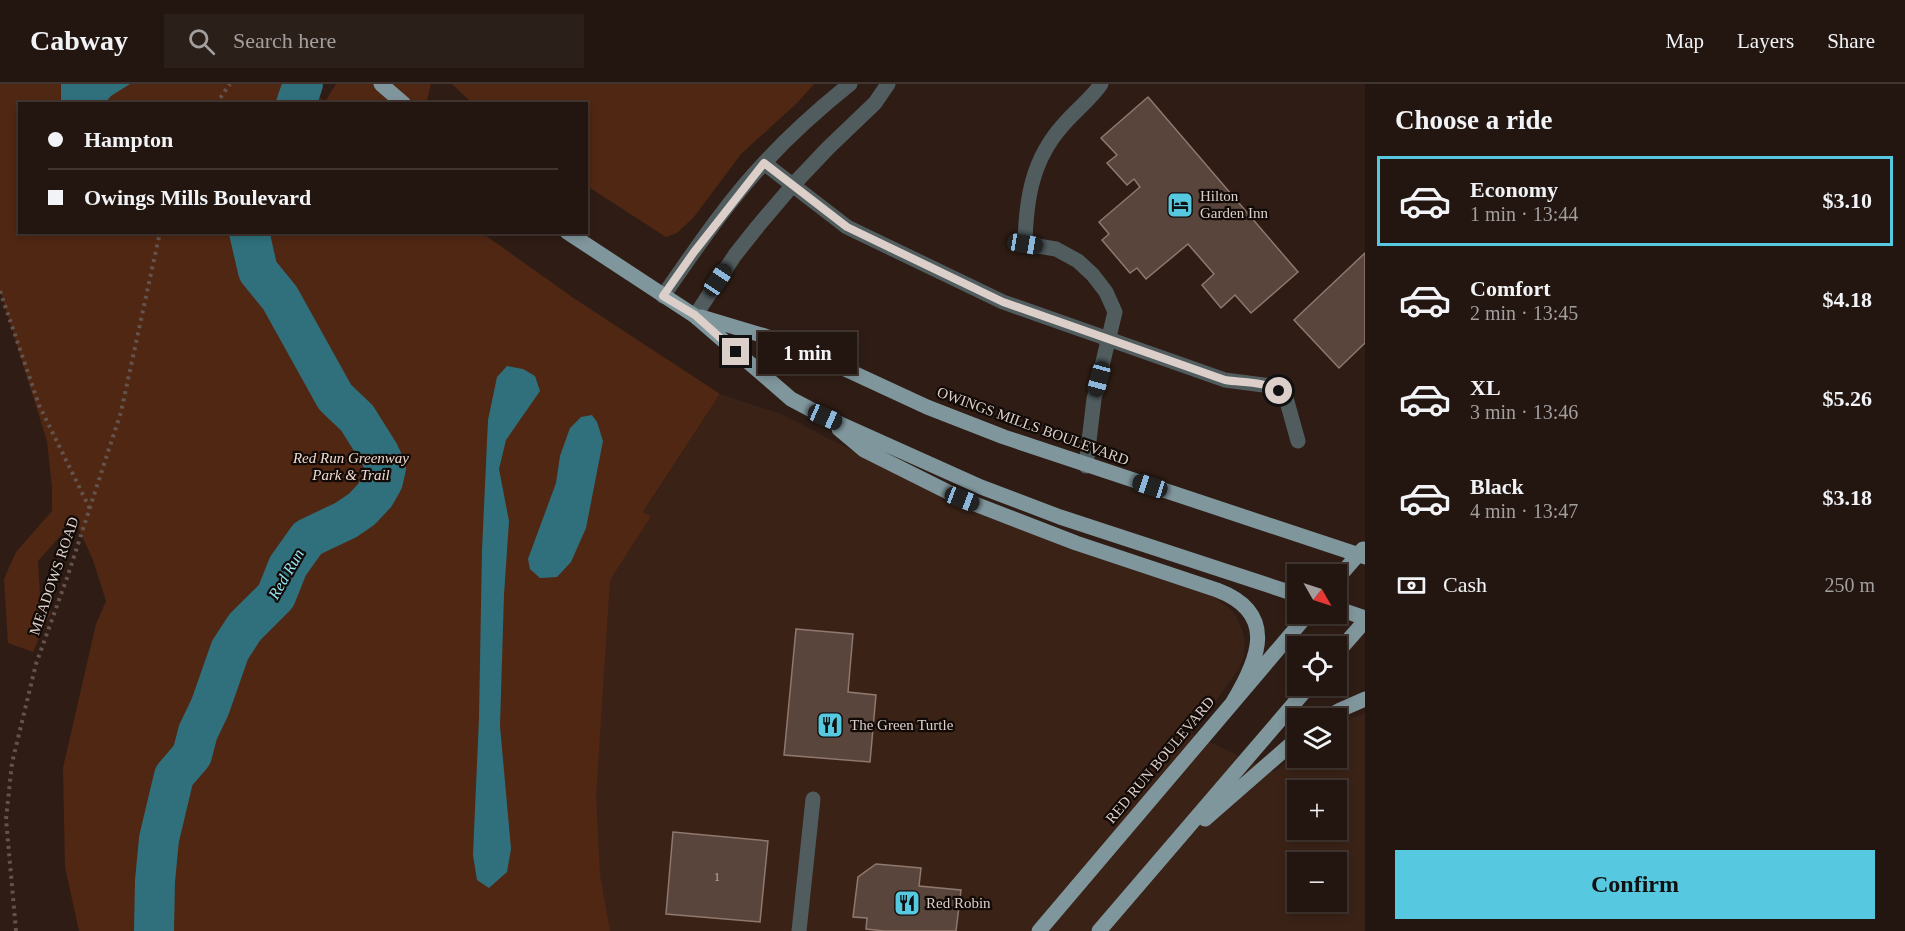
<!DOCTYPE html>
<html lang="en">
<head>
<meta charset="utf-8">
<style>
  :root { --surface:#231610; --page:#2b1f19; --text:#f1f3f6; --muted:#a39f9f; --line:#403530; --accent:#56c9e0 }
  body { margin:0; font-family:"Times New Roman",serif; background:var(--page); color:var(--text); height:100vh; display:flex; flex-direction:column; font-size:22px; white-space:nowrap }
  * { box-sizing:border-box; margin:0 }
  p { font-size:20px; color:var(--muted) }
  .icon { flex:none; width:33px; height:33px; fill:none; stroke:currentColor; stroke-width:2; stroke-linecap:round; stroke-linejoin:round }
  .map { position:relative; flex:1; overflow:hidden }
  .panel { display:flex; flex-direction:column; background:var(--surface); width:540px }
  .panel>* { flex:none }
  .top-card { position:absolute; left:18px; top:18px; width:570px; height:132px; border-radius:0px; box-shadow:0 3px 9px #0003,0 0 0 2px var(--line); display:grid; align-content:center; height:132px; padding:0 30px; background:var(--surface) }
  .needle { width:39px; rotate:129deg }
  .controls { position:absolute; left:1287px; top:480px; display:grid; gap:12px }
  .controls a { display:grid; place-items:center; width:60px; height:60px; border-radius:0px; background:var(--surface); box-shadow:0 3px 9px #0003,0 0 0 2px var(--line); font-size:30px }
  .end { position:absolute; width:27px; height:27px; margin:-14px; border:8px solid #dccfca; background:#111; box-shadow:0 0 0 3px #111 }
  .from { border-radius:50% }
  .bubble { position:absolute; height:42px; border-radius:0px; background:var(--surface); box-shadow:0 3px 9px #0003,0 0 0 2px var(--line); font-size:20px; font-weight:800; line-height:42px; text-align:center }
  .car { position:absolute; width:18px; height:36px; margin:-18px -9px; border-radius:8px; box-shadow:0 0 4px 2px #0007; background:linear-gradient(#222 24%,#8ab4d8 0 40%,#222 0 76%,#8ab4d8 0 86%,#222 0) }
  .top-card b { display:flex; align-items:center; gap:21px; height:57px; font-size:22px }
  .top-card b+b { border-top:2px solid var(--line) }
  .top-card i { width:15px; height:15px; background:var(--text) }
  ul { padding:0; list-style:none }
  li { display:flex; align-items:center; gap:18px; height:90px; margin:0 12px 9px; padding:0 18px; border:3px solid transparent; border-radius:0px }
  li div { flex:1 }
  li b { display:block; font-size:22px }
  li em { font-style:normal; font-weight:800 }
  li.active { border-color:var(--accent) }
  li>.icon { width:54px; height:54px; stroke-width:1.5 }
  h2 { padding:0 30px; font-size:27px; line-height:72px }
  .pay { display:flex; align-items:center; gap:15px; height:66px; padding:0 30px; font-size:22px }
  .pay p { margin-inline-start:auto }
  .button { display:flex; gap:12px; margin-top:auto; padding:12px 30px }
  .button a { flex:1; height:69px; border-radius:0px; background:var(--accent); color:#111; font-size:24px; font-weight:800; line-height:69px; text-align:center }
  header { display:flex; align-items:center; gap:36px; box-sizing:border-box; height:84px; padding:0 30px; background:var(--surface); border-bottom:2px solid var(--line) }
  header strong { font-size:28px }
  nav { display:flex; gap:33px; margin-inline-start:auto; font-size:21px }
  .search { width:420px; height:54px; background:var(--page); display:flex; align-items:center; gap:15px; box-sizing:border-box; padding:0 21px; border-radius:0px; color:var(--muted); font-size:22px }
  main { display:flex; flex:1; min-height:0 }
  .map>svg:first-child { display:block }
</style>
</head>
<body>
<header>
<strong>Cabway</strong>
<div class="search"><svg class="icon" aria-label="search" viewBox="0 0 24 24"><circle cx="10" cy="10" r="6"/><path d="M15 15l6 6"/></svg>Search here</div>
<nav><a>Map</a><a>Layers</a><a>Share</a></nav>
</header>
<main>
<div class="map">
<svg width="1365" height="847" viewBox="0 0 1365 847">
  <rect width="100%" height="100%" fill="#2f1d15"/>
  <!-- built -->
  <path fill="#3a2217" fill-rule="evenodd" d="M720,310l61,20 146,75 63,29 219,76 16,11 10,9 7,16 3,12 -1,14 -6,14 -46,64 82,38 23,-18 1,4h38l1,-30 15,-10 13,-4v217h-823l37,-412 51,14zM1298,706h38v40h-38zM1298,778h38v40h-38z"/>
  <!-- green -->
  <path fill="#502713" d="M0,0h305l20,18 11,-18h95l-5,20h-406v128l462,1 93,66 145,95 -77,118 8,4 -41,64 -14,217 4,78 10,56h-531l-14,-64 -2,-99 33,-144 10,-23 -13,-41 -16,-35 -9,2 -30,34 2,34 11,17 -18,40 -25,-9 -4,-64 12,-27 36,-41v-24l-5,-46 -47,-151z
    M452,0h362l-17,19 -56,51 -47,63 -17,16 -11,4 -79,-51 -1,-82 -114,-1z"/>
  <!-- water -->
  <path fill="#30707c" d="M61,0h69l-19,12 -6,7 -44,1z
    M507,282l16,3 12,7 5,15 -34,49 -7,29 10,52 -5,74 -4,131 11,123 -4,23 -18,16 -12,-8 -4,-25 6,-137 3,-168 6,-130 9,-43z
    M592,331l5,7 6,19 -17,87 -15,34 -14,15 -17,1 -10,-9 -2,-10 28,-76 4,-27 10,-28 11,-11z"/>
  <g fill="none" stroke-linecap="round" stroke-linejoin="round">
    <!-- river -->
    <path stroke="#30707c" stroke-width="40" d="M296,20l7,-20
      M154,847l1,-50 4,-42 15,-63 18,-21 6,-23 12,-25 20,-57 15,-23 31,-31 12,-30 20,-28 38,-18 16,-11 13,-14 8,-14 3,-13 -7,-15 -22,-35 -22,-21 -55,-99 -22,-27 -9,-39"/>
  </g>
  <!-- building -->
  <path fill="#5a453c" stroke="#8f786e" stroke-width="1.5" d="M1148,13l150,175 -47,41 -16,-18 -14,13 -19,-23 12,-11 -26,-30 -42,35 -9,-11 -7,5 -28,-33 7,-6 -10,-12 41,-35 -6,-8 -7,6 -20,-22 10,-8 -16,-17z
    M1365,169v90l-26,25 -45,-48z
    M796,545l57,5 -5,58 28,3 -6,67 -86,-7z
    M673,748l95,9 -8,81 -94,-8z
    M876,780l45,4 -2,18 42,4 -5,41h-72l-18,-2 1,-11 -14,-1 5,-40z"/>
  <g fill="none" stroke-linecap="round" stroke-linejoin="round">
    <!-- path -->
    <path stroke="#64534c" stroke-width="4" stroke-dasharray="3 4.5" stroke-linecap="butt" d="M216,20l14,-20
      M0,207l39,114 51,104
      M16,847l-10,-112 6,-56 24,-99 32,-89 53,-163 39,-180"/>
    <!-- minor -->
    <path stroke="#515c5f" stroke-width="15" d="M764,79l83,64 156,75 222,78 46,6 15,12 12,43
      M663,212c32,-46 64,-94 103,-135 26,-28 54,-53 84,-77
      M695,232l40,-61 23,-29 34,-40 36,-38 47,-45 13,-19
      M1086,382l8,-67 21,-87 -9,-20 -13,-17 -15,-14 -22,-12 -31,-5c1,-45 7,-85 39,-120 11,-13 28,-26 37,-40
      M799,847l14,-132"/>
    <!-- major -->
    <path stroke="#7f969c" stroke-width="15" d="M381,0l23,20
      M567,148l128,84 96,83 34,18 156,70 79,30 238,78
      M701,233l64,19 54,21 108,50 77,30 361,120
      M839,345l25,21 98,49 114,44 141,47c61,23 42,69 16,112
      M1336,496l27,-31
      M1336,524l29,10
      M1336,570l29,-33
      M1325,634l15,-8 25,-11
      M1205,735l93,-81
      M1039,847l269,-317
      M1099,847l210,-245"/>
  </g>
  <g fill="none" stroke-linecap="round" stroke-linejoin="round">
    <!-- route -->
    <path stroke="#dccfca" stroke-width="8" d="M736,268l-41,-37 -32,-19 31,-44 70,-89 83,64 156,75 222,78c18,3 38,1 54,11"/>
  </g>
  <!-- icons -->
  <defs>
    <g id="hotel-square" transform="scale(1.35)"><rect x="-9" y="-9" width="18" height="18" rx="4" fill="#56c9e0" stroke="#120a06"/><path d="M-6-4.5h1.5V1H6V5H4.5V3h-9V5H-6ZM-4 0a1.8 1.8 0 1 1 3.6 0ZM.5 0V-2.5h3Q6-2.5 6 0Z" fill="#111"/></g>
    <g id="restaurant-square" transform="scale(1.35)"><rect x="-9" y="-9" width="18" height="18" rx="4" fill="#56c9e0" stroke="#120a06"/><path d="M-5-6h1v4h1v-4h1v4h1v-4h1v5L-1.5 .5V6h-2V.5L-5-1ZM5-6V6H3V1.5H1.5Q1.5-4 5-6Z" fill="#111"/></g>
  </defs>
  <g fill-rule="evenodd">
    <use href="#hotel-square" x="1180" y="121"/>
    <use href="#restaurant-square" x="830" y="641"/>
    <use href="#restaurant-square" x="907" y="819"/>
  </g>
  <g text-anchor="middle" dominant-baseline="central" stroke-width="4.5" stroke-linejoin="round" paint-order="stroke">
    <!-- number labels -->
    <g font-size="12" fill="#bcaca6">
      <text x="717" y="793">1</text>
    </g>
    <!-- poi labels -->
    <g font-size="15" fill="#dccfca" stroke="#120a06" text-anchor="start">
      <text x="1200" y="112">Hilton<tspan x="1200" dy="17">Garden Inn</tspan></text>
      <text x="850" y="641">The Green Turtle</text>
      <text x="926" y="819">Red Robin</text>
    </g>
    <!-- street labels -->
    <g font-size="15" fill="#dccfca" stroke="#120a06">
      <text transform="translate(1033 342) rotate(20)">OWINGS MILLS BOULEVARD</text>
      <text transform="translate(54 492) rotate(-71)">MEADOWS ROAD</text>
      <text transform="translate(1160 676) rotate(-50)">RED RUN BOULEVARD</text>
    </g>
    <!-- park labels -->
    <g font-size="15" font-style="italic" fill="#f0dad0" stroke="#120a06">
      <text x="351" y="374">Red Run Greenway<tspan x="351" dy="17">Park &amp; Trail</tspan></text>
    </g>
    <!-- water labels -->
    <g font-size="16" font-style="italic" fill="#96ebfd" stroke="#120a06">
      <text transform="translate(286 490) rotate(-60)">Red Run</text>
    </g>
  </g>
</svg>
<div class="controls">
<a><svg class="needle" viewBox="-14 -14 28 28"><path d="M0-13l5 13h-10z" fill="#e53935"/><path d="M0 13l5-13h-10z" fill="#a39f9f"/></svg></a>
<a><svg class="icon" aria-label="locate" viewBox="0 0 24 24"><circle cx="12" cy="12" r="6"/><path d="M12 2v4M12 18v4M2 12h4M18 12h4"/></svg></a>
<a><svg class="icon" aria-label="layers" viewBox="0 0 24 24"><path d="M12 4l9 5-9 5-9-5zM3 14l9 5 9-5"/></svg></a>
<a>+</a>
<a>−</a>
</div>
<i class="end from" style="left:1279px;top:307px"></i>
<i class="end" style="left:736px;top:268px"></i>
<div class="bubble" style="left:758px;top:248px;width:99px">1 min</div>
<i class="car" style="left:1025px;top:160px;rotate:99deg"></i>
<i class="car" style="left:718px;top:196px;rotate:34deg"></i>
<i class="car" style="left:1099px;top:295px;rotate:195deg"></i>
<i class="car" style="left:825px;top:333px;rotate:114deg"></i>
<i class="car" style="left:1150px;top:402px;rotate:288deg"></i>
<i class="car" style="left:962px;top:415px;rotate:111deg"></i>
<div class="top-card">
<b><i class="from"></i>Hampton</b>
<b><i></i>Owings Mills Boulevard</b>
</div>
</div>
<section class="panel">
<h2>Choose a ride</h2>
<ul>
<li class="active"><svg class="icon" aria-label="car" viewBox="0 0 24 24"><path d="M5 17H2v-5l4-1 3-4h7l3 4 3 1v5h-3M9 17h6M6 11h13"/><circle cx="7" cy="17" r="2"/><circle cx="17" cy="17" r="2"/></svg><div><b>Economy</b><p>1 min · 13:44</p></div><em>$3.10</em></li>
<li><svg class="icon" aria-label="car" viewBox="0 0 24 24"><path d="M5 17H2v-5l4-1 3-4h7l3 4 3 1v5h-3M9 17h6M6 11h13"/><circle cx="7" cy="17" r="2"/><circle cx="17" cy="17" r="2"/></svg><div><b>Comfort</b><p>2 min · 13:45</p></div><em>$4.18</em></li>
<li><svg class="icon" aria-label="car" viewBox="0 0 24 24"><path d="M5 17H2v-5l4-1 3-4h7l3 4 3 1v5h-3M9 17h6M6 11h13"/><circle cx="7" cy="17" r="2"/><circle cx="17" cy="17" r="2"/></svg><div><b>XL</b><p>3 min · 13:46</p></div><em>$5.26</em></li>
<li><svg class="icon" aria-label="car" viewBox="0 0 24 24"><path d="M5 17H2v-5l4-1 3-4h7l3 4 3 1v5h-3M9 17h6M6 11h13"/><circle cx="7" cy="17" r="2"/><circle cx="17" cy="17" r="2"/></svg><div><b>Black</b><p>4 min · 13:47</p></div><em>$3.18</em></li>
</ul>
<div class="pay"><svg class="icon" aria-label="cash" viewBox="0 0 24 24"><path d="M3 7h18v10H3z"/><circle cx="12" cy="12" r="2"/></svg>Cash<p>250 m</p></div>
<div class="button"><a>Confirm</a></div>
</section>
</main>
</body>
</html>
